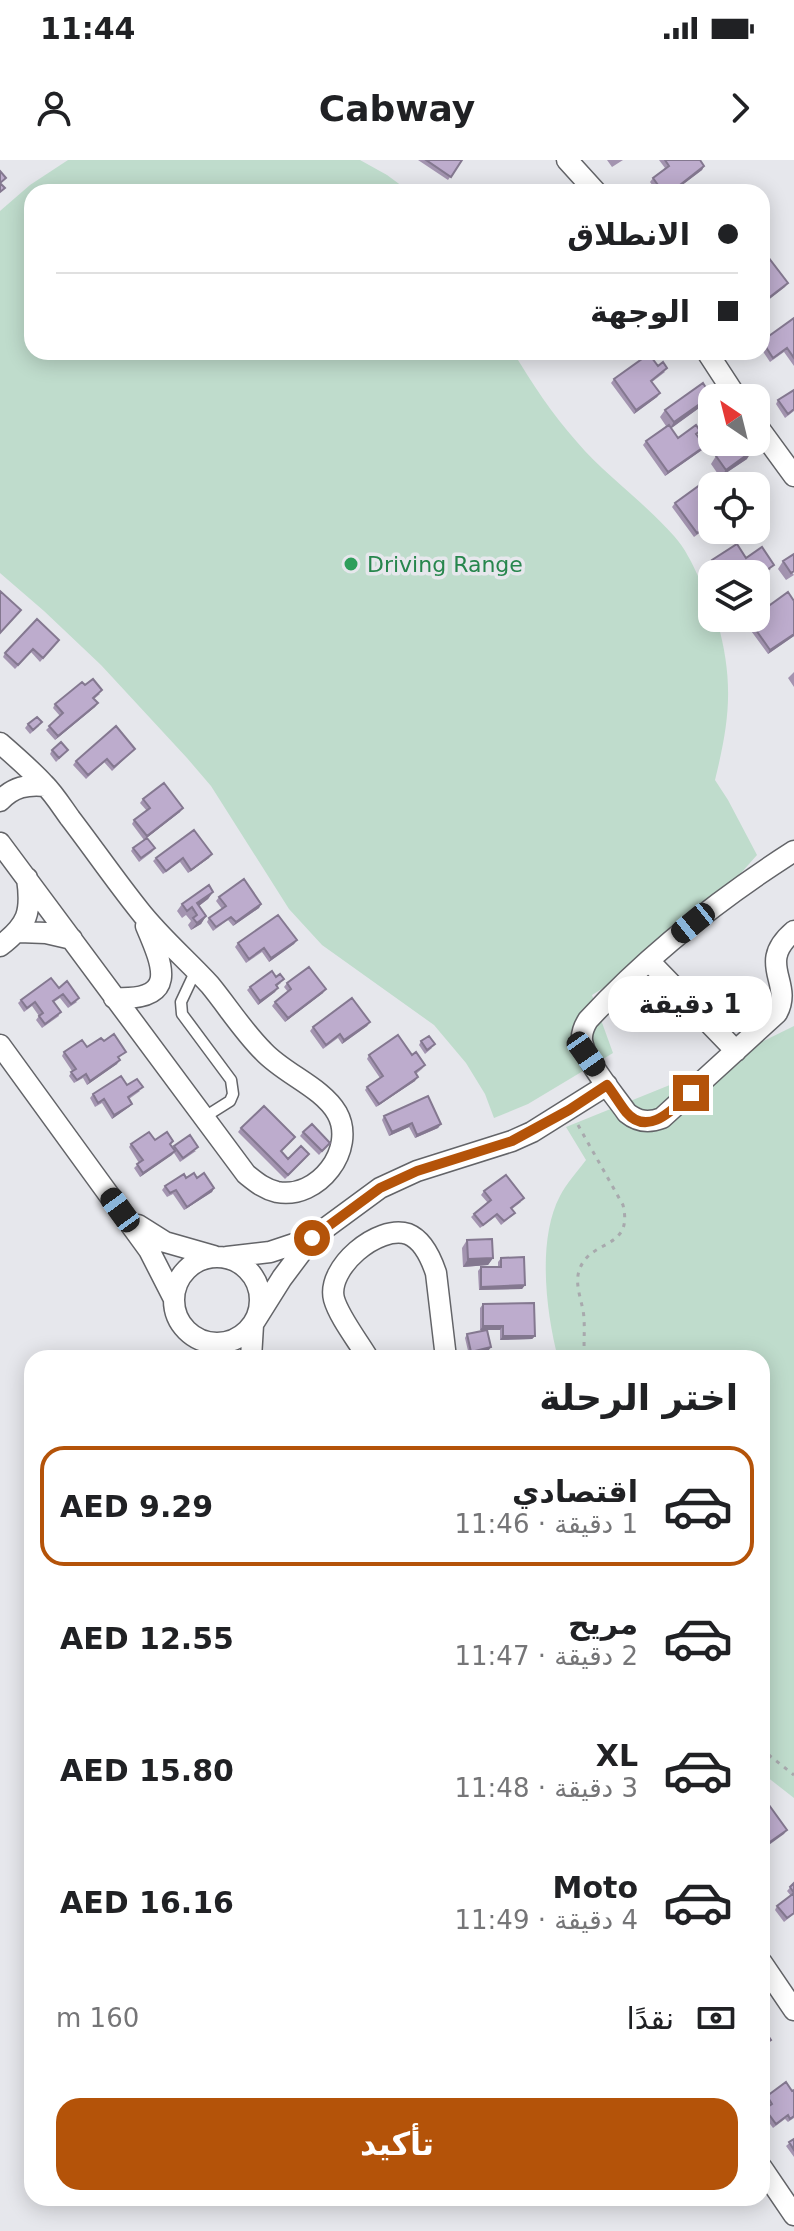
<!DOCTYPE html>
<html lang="ar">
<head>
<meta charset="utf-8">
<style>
  :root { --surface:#fff; --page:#f2f2f2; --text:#202124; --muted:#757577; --line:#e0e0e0; --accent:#b45309 }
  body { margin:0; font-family:"DejaVu Sans","Noto Sans Arabic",sans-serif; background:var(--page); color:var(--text); direction:rtl; height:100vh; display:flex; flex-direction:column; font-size:30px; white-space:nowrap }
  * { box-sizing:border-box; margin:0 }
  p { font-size:26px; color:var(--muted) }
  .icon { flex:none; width:44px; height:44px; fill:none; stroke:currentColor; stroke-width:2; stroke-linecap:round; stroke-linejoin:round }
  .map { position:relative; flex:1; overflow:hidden; direction:ltr }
  .side { position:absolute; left:24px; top:1190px; width:746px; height:856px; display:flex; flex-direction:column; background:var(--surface); border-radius:24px; box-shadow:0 4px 20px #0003; direction:rtl }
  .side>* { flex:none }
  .guide { position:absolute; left:24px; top:24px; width:746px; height:176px; border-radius:24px; box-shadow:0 4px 20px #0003; direction:rtl; display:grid; align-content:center; height:176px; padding:0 32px; background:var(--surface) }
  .needle { width:52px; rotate:325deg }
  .fabs { position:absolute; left:698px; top:224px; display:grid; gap:16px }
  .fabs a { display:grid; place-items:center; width:72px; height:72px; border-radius:16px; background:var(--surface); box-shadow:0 4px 20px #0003; font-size:40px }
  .end { position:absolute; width:36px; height:36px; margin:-18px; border:10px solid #b45309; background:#fff; box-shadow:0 0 0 4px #fff }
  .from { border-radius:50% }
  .bubble { position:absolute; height:56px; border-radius:24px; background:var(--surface); box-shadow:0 4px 20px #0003; font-size:26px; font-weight:700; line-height:56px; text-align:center; direction:rtl }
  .car { position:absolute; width:24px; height:48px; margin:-24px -12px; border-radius:10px; box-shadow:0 0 6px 2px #0007; background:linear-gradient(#222 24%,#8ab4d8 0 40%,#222 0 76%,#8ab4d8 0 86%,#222 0) }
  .guide b { display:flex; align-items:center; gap:28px; height:76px; font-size:30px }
  .guide b+b { border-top:2px solid var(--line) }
  .guide i { width:20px; height:20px; background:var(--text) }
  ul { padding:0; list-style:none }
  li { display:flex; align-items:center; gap:24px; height:120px; margin:0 16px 12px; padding:0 16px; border:4px solid transparent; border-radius:24px }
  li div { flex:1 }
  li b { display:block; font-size:30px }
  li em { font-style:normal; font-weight:700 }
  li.active { border-color:var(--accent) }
  li>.icon { width:72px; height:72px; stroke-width:1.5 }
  h2 { padding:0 32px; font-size:36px; line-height:96px }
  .pay { display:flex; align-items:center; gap:20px; height:88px; padding:0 32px; font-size:30px }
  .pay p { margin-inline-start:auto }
  .cta { display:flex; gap:16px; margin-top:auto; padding:16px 32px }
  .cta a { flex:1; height:92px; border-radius:24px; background:var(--accent); color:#fff; font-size:32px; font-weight:700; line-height:92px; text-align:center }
  .status { display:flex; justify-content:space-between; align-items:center; height:56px; padding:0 40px; background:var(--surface); direction:ltr }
  .status svg { height:22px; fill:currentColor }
  header { display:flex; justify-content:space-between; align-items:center; height:104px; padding:0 32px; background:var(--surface); font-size:36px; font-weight:700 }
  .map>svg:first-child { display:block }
</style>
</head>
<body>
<div class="status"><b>11:44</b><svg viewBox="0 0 49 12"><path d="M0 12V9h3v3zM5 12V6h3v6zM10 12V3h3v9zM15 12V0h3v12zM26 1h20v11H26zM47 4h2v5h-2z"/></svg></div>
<header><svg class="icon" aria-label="forward" viewBox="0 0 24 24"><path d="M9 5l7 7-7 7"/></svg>Cabway<svg class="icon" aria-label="person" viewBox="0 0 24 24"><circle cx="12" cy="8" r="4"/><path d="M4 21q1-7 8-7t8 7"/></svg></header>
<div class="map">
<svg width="794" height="2071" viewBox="0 0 794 2071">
  <rect width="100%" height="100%" fill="#e6e7ec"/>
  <!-- grass -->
  <path fill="#bfdccc" d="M68,0h292l27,15 23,17h-378v160h481c19,31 39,62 64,90 29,34 67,60 97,94 11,12 18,27 25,42 7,13 13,25 13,40h4l1,2c17,61 13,99 -2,160l13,20 29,55 -47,53 -55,48 -63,39 21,58 -85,51 -34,14 -9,-24 -19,-31 -32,-38 -112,-80 -33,-36 -78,-123 -24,-28 -86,-93 -57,-54 -44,-38v-362l30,-26z
    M794,866v772l-32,-25v-415h-204c-12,-45 -21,-119 2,-162 6,-12 17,-24 26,-36l-20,-33 131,-53z"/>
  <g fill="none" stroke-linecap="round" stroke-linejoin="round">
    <!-- service casing -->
    <g stroke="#636468" stroke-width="13">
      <path id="service" d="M196,810l-15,32 1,12 49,66 2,14 -3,7 -27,17"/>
    </g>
    <!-- minor casing -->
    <g stroke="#636468" stroke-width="23">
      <path id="minor" d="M567,0l29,32
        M707,192l30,46
        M756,264l38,52
        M0,583c15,13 31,27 44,41 10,10 18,23 26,34 23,30 45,62 69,92 21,27 48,50 71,75 18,22 33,46 53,66 21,23 59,36 74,62 20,36 -19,87 -60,79 -13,-3 -21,-10 -31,-18l-246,-331
        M0,641c13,-14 27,-17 46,-15
        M794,691c-75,48 -145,103 -206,169 -5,8 -8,16 -5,25 4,18 33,52 44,68 11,9 22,10 35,5l115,-105c17,-31 -22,-49 17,-82
        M19,772l27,1 26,6
        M0,786c28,-21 32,-34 27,-68
        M649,801l87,90
        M114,838c64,3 50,-30 32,-72
        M0,885l149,205 25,49
        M138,1065l27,17 49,14
        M174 1140a43 43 0 1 1 86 0a43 43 0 1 1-86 0Z
        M227,1097l43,-5 42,-14
        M255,1161l27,-43 30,-40 68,-50 37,-17 95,-30 20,-9 75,-47
        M251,1198l2,-33
        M368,1198c-10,-17 -29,-41 -34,-59 -8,-31 44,-75 74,-65 15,6 23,24 28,39l10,85
        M762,1803l32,47
        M762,2008l32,47"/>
    </g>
    <!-- path -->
    <path stroke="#a8a9ad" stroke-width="3" stroke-dasharray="4 6" stroke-linecap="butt" d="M578,965l45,80c11,46 -34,33 -44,66 -5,16 5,33 5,49 1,13 -1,25 1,38
      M762,1587l8,9 24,19"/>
    <!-- service -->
    <use href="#service" stroke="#fff" stroke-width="10"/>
    <!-- minor -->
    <use href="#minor" stroke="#fff" stroke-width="20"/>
  </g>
  <!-- wall -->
  <path fill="#a394b0" d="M418,0h44l-14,20z
    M607,0h16l-11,7z
    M659,0h41l4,6 -2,4 -29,22h-16l-7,-10 3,-4 12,-10z
    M794,158v48l-10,-14 -14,10 -8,-12v-9z
    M658,206l7,6 -13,10 8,11 -3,4 -23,17 -23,-31 3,-4z
    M794,230v21l-9,7 -9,-14 2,-4z
    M711,236l-5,7 -35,25 7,10 19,-2 8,10 -3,4 -37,26 -22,-31 3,-4 20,-15 -6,-9 5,-7z
    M716,296l31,3 -27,18 -9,-13z
    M675,343l36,2 1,19 -18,13 -22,-30z
    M746,398l25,11 -12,8 5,6 -3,4 -5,-13h-40l-7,-10 3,-4z
    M783,401l11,14 -8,5 -8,-11z
    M749,460l45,16 -26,18 -22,-30z
    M59,480l-19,22 -9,-10 -16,17 -12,-12 2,-4z
    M794,512v15l-6,-9z
    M85,525l15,9 -6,5 4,4 -3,4 -40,33 -9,-10 14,-14 -7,-8 2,-4z
    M28,564l11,2 -9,8 -5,-6z
    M135,589l-23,22 -8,-9 -18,17 -13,-14 3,-4z
    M52,590h16l-12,12 -6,-8z
    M143,639l37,13 -36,28 -12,-16 2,-4 13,-9 -7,-8z
    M133,688h22l-3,4 -13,10 -8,-11z
    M156,698h53l-21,15 -8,-11 -17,12 -10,-13z
    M213,732l-5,7 -9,7 7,10 -5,8 -10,6 -3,-5 3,-4 -5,-6 -4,3 -5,-7 5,-7z
    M219,737l42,7 -2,4 -26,18 -5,-6 -15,11 -6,-9 2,-4 13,-9 -6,-8z
    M297,780l-3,4 -25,18 -7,-10 -16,11 -11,-16 3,-4z
    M281,823l-4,3 -2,6 -17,13 -11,-15 3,-3z
    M287,823l36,10 -38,29 -13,-16 3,-4 13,-10 -4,-5z
    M59,828l18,14 -9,6 -8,-10 -6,4 5,14 -17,12 -6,-8 3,-4 -7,-10 -8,6 -6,-9 3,-3z
    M370,862l-3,4 -25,18 -4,-6 -15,11 -13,-18 3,-4z
    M104,881l22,11 -8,6 -1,6 -30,21 -4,-7 -9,5 -5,-7 3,-5 -10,-15 2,-4 23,-5z
    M421,881l11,7 -7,6 -6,-9z
    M369,895h43l13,10 -3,4 -6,5 -1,7 -39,26 -11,-17 2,-3 13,-9 -13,-19z
    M127,925l13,6 -11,8 3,5 -3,3 -17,12 -10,-16 -7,4 -5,-9 3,-4z
    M384,956l57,8 -3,4 -23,10 -6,-11 -20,9 -7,-16z
    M241,968l51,13 -11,10 7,8 18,-1 -21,21 -47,-47z
    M303,972l27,11 -11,12 -19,-19z
    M155,980l15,5 3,3 1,-2 22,5 -16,11 -6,-9 -34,24 -6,-9 5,-5 -10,-16 2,-3z
    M186,1018h11l17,10 -2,4 -28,18 -11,-16 -6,3 -5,-7 3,-4z
    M484,1031l37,11 -9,7 3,4 -3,3 -11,9 -6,-8 -15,11 -9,-11 3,-3 14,-11 -7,-8z
    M467,1080l26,18 -5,7 -25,2 -1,-19z
    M501,1098l24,27 -3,4 -43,1 -1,-19 3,-4h17v-5z
    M483,1144l52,32 -3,3 -32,1v-10h-13l4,17 -3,4 -19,4 -4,-17 2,-4 18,-4h-5v-22z
    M794,1723v31l-10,8 -9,-12 2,-4 14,-10 -4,-5z
    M792,1931l2,27 -6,4 -3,-3 -12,9 -11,-15 7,-7 -5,-6 3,-4z
    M794,1979v18l-8,-11z"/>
  <!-- shaded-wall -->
  <path fill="#847890" d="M704,6l-2,4 -29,22h-2z
    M788,123l-3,4 -23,18v-2z
    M660,233l-3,4 -23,17 2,-4z
    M711,236l-5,7 -37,27 5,-8z
    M705,286l-3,4 -37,26 3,-4z
    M752,291l-5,8 -27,18 6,-7z
    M794,474v2l-26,18 2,-4z
    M98,543l-3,4 -40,33 3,-4z
    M183,648l-3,4 -36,28 3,-4z
    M212,694l-3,4 -21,15 3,-3z
    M213,732l-5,7 -16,12 5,-8z
    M261,744l-2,4 -26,18 3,-4z
    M206,756l-5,8 -10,6 6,-7z
    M297,780l-3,4 -25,18 2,-4z
    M278,828l-3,4 -17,13 2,-4z
    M326,829l-3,4 -38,29 3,-4z
    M370,862l-3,4 -25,18 2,-4z
    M120,900l-3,4 -30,21 3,-4z
    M418,917l-3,4 -39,26 3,-3z
    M132,944l-3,3 -17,12 2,-4z
    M412,963l-3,4 -20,9 3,-4z
    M441,964l-3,4 -23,10 2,-3z
    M175,991l-3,4 -32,22 3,-4z
    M214,1028l-2,4 -28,18 3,-3z
    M493,1098l-5,7 -25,2 5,-8z
    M525,1125l-3,4 -43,1 2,-3z
    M483,1166h20l-3,4h-20z
    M503,1176h32l-3,3 -32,1z
    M491,1187l-3,4 -19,4 2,-3z
    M787,1670l-3,4 -22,16 2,-4z"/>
  <!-- building -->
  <path fill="#bdaccd" stroke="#847890" stroke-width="2" d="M426,0h36l-11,17z
    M665,0h35l4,6 -33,26h-8l-10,-14 16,-12z
    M0,11l6,7 -6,5 5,5 -5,4z
    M765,93l23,30 -26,20v-48z
    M794,158v40l-7,-10 -14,10 -11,-17z
    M649,194l9,12 5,-4 4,6 -16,13 9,12 -24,17 -22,-31z
    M703,223l8,13 -37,26 -9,-12z
    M794,230v19l-6,5 -10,-14z
    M669,265l9,13 18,-13 4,6 -4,3 9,12 -37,26 -22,-31z
    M736,282h10l6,9 -26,19 -10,-14z
    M711,317l7,9h-6v17l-2,1 2,2v16l-15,11 -22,-30z
    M737,384l9,14 16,-11 12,18 -16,11 6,7 -8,5v-14h-34l-10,-14z
    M794,394v17l-3,2 -8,-12z
    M0,431l21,19 -21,23z
    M788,432l6,9v33l-24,16 -21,-30 3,-2h4v-3z
    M37,459l22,21 -16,18 -10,-9 -15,16 -13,-12z
    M93,519l9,11 -9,8 5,5 -40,33 -9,-10 14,-13 -8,-9 27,-22 3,3z
    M37,557l5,5 -9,8 -5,-6z
    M116,566l19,23 -21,18 -7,-8 -19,16 -12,-14z
    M61,582l7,8 -9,8 -7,-8z
    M164,623l19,25 -36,28 -13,-16 16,-12 -7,-9z
    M194,670l18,24 -21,16 -8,-12 -17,13 -10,-13z
    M147,678l8,10 -14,10 -8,-10z
    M244,719l17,25 -25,18 -5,-5 -15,10 -7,-9 17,-12 -7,-9z
    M209,725l4,7 -16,11 9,13 -9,7 -4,-5 4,-3 -5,-8 -5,4 -5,-7z
    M278,755l19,25 -26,18 -7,-10 -15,11 -11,-16z
    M309,807l17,22 -38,29 -13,-16 16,-13 -4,-6z
    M272,811l4,6 4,-3 4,5 -8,6 2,3 -18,13 -10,-14z
    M51,818l8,10 8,-7 12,17 -8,6 -8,-10 -10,7 8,11 -16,12 -6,-8 4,-3 -8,-11 -8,6 -6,-8z
    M352,838l18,24 -26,18 -4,-6 -14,11 -13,-18z
    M114,874l12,18 -8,5 2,3 -30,21 -4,-7 -9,6 -6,-8 5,-3 -12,-17 18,-12 5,7 14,-9 3,3z
    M398,875l14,20 4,-3 9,13 -10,7 3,5 -39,27 -12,-17 16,-11 -14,-21z
    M429,876l6,8 -8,6 -6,-9z
    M121,916l6,9 10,-6 6,8 -15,10 4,7 -18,11 -10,-16 -6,4 -5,-9z
    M428,936l13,28 -24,11 -5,-12 -20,9 -8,-16z
    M264,946l31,31 -14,14 7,8 13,-13 8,8 -21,21 -47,-47z
    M312,964l18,19 -8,8 -19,-19z
    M149,972l6,8 12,-8 6,9 -3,3 5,7 -32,22 -6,-9 6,-4 -12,-16z
    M190,975l8,12 -15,11 -9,-12z
    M194,1013l3,5 7,-5 10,15 -27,19 -11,-17 -6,3 -5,-7 19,-12 2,4z
    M506,1015l18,23 -13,10 4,5 -11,8 -7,-7 -14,11 -9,-11 17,-14 -7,-9z
    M492,1079l1,19 -25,1 -1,-19z
    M524,1097l1,28 -44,2v-20h20v-9z
    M534,1143l1,33h-32v-10h-20v-22z
    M487,1170l4,17 -20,5 -4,-18z
    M544,1194l1,4h-14z
    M769,1645l18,25 -23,16 -2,-3v-33z
    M794,1723v10l-4,-6z
    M794,1733v20l-7,5 -10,-12z
    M764,1870l7,10 -9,6v-14z
    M786,1922l6,9 2,-1v26l-4,3 -2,-4 -12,9 -11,-15 7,-5 -5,-8z
    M794,1979v11l-5,-8z"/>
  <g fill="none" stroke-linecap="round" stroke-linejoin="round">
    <!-- route -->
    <path stroke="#b45309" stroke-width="10" d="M312,1078l68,-50 37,-17 95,-30 57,-31 38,-25c7,9 12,18 19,27 22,26 48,-4 65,-19"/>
  </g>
  <!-- markers -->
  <circle fill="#2e9e5b" stroke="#e6e7ec" stroke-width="3" cx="351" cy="404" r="8"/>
  <g text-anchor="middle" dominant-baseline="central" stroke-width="7" stroke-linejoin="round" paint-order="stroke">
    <!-- leisure labels -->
    <g font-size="22" fill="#27864d" stroke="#e6e7ec" text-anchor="start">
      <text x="367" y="404">Driving Range</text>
    </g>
  </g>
</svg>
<div class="fabs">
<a><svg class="needle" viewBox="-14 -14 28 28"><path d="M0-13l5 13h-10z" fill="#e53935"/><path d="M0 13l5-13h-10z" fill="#757577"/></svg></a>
<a><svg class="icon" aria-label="locate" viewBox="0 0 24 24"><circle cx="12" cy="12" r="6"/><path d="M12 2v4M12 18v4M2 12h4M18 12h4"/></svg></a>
<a><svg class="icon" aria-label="layers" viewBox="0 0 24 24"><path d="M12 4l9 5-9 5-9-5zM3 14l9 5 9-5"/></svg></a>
</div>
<i class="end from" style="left:312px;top:1078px"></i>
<i class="end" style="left:691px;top:933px"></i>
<div class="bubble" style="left:608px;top:816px;width:164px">1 دقيقة</div>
<i class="car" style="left:693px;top:763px;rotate:231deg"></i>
<i class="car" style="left:586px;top:894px;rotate:145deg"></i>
<i class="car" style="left:120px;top:1050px;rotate:324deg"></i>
<div class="guide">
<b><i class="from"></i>الانطلاق</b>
<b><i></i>الوجهة</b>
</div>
<section class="side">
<h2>اختر الرحلة</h2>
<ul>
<li class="active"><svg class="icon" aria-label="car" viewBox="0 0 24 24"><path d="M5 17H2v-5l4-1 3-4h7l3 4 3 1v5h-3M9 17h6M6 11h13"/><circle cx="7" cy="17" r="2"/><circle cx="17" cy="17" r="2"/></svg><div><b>اقتصادي</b><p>1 دقيقة · 11:46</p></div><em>AED 9.29</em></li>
<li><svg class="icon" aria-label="car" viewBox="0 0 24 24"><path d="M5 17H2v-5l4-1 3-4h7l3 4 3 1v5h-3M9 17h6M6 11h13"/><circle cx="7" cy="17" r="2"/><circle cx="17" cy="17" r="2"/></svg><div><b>مريح</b><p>2 دقيقة · 11:47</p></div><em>AED 12.55</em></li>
<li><svg class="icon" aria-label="car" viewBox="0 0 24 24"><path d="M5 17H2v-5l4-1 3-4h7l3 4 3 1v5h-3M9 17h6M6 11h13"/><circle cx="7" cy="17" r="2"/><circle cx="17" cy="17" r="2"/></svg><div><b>XL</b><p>3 دقيقة · 11:48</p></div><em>AED 15.80</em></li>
<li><svg class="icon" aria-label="car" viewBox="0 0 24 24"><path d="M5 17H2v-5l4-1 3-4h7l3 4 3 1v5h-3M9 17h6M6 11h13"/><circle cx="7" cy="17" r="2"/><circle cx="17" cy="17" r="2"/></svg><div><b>Moto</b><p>4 دقيقة · 11:49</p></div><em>AED 16.16</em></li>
</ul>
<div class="pay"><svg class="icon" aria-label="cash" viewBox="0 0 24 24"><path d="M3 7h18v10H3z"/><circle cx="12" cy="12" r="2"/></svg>نقدًا<p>160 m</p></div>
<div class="cta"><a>تأكيد</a></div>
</section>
</div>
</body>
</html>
